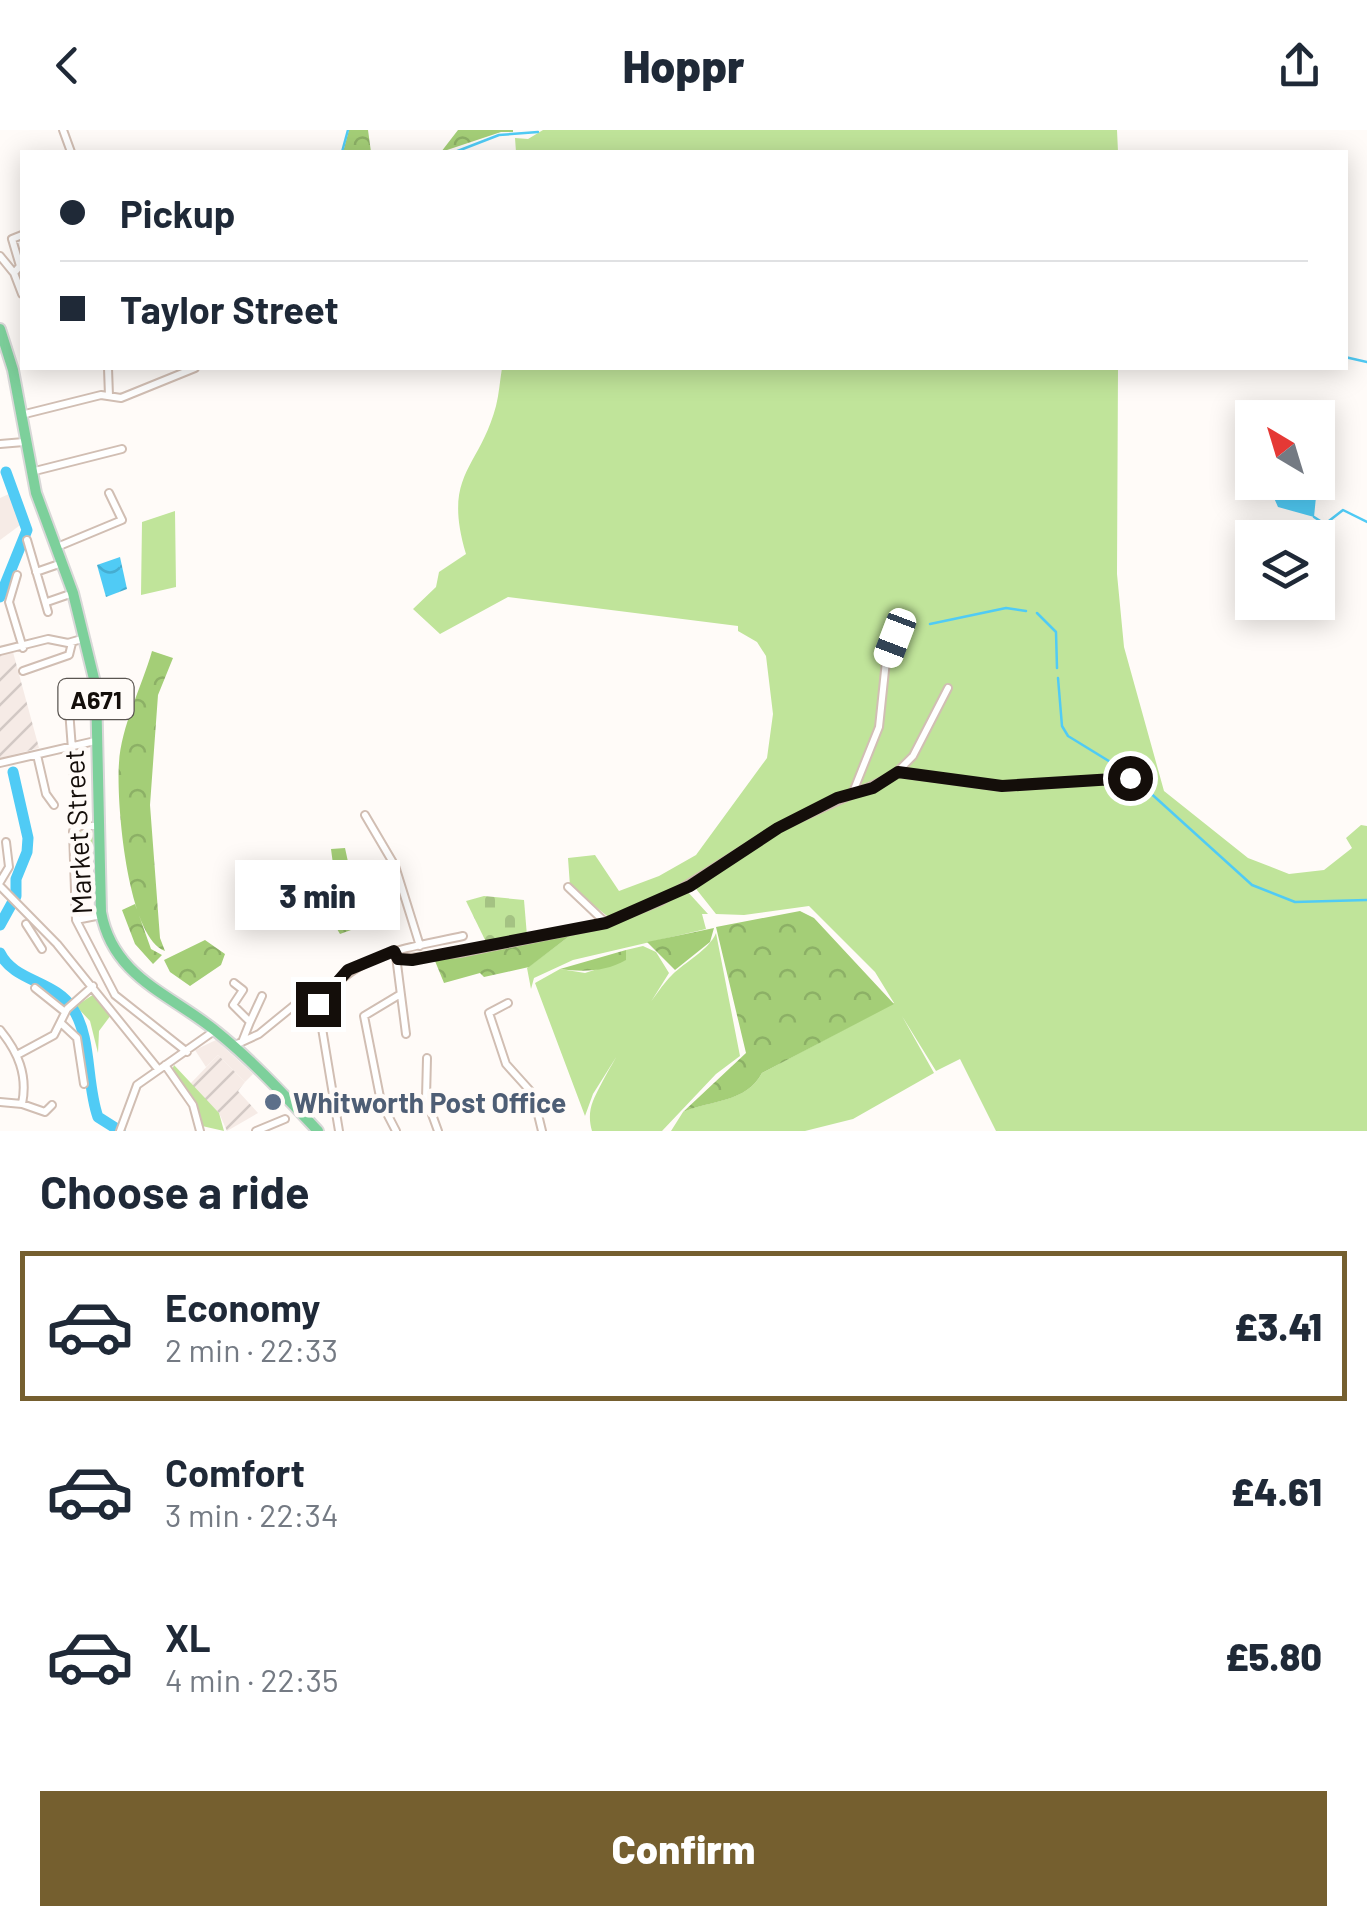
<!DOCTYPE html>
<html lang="en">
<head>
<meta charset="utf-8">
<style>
  :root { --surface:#fff; --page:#f6f6f7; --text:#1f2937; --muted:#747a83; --line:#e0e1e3; --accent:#755f2f }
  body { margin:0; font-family:Barlow,sans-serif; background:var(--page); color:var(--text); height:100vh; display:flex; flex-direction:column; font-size:38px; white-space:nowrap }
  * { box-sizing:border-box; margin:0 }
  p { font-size:32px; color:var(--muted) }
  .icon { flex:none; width:55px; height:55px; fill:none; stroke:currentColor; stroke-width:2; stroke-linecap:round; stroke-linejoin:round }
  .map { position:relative; height:1001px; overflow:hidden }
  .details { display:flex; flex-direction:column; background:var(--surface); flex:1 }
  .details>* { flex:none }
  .guide { position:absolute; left:20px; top:20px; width:1328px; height:220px; border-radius:0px; box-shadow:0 5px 25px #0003; display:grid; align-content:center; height:220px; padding:0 40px; background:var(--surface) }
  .needle { width:65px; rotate:322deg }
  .buttons { position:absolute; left:1235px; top:270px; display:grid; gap:20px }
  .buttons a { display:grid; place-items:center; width:100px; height:100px; border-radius:0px; background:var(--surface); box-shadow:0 5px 25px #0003; font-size:50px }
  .end { position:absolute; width:45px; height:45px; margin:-22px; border:12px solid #140e0a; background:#fff; box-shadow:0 0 0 5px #fff }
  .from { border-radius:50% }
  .bubble { position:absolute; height:70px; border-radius:0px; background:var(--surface); box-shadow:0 5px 25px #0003; font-size:32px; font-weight:800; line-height:70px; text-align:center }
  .car { position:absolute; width:30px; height:60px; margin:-30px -15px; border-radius:12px; box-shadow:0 0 8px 2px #0007; background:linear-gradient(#fff 24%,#345 0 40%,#fff 0 76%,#345 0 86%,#fff 0) }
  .guide b { display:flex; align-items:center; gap:35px; height:95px; font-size:38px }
  .guide b+b { border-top:2px solid var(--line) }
  .guide i { width:25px; height:25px; background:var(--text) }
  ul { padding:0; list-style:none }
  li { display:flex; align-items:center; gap:30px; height:150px; margin:0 20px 15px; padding:0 20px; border:5px solid transparent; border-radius:0px }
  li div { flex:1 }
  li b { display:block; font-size:38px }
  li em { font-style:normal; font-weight:800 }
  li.on { border-color:var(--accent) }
  li>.icon { width:90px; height:90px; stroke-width:1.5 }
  h2 { padding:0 40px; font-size:45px; line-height:120px }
  .cta { display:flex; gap:20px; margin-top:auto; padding:20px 40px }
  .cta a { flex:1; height:115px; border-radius:0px; background:var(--accent); color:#fff; font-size:40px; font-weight:800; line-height:115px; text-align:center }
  header { display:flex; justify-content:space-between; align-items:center; height:130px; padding:0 40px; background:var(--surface); font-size:45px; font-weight:800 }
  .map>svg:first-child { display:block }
</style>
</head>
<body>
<header><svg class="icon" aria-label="back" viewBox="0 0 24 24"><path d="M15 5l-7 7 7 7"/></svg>Hoppr<svg class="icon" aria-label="share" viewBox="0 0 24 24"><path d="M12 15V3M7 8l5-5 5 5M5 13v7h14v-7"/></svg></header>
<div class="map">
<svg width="1367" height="1001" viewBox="0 0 1367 1001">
  <defs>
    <pattern id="industrial-furrows" width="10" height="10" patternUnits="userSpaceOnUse" patternTransform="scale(2.5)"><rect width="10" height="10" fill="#f6ebe6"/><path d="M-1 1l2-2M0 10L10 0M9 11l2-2" fill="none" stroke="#d2c8c4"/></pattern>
    <pattern id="forest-crowns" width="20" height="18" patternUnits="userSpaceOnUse" patternTransform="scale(2.5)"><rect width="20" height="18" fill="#a4ce77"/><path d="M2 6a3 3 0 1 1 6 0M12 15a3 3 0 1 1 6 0" fill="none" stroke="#8cb066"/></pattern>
    <pattern id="cemetery-stones" width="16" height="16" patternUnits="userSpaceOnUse" patternTransform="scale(2.5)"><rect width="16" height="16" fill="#c0e49a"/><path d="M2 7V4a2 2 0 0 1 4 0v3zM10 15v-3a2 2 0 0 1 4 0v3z" fill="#a4c283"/></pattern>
    <pattern id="water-waves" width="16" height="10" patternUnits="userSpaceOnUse" patternTransform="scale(2.5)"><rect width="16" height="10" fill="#50cbf5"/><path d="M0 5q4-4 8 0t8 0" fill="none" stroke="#45add1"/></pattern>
  </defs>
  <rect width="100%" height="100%" fill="#fffbf8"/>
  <!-- built -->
  <path fill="#f6ebe6" d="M9,364l14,29 -23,17v-42z
    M216,910l37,34 -8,8 -27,-27 -12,12 -11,-17z"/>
  <!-- industrial -->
  <path fill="url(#industrial-furrows)" d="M13,522l26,96 -39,10v-103z
    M218,925l27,27 -7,9 20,22 -31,18 -8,-18 -29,-29z"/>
  <!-- green -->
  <path fill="#c0e49a" d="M543,0h574l1,22h-602l-1,-14 13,1z
    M502,238h616l-1,206 7,73 40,144 84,67 41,16 35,-4 28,-22 -6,-10 15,-13 6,1v305h-371l-36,-72 -24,12 -34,-55 32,57 -81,46 -48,12h-134l12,-19c27,-12 63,-9 79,-39l132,-70 -19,-31 -66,-66 -65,9 -28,-1 -27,-34 -77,40 -42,-34 -2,-28 27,-3 24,36 40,-15 37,-21 71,-97 6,-44 -7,-58 -9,-14 -19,-11v-5l-230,-29 -68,37 -27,-25 23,-22 3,-15 27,-18c-24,-81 13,-84 30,-148 3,-12 4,-26 6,-38z
    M175,381l1,76 -35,8 1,-73z
    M95,701l1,25h-19l-1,-24z
    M687,761l21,23h-6l4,15 -133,31 -39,18 -3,11 -4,-21 49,-37 35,-7z
    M716,803l24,123 -24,18 -54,57h-70c-3,-10 -3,-20 1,-30 11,-26 60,-108 79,-126 13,-13 37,-25 44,-42z
    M643,816l13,6 13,21 -76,121 -8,22 -50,-133 25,-14 25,4 40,-13 1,-10z
    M94,864l17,21 -12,16 -1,22 -8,-32 -14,-15z
    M174,935l45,48 5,18 -22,-5 -9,-28 -21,-28z"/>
  <!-- forest -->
  <path fill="url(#forest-crowns)" d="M349,0h19l3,22h-28z
    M458,0h55v2h-12l-60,20z
    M152,521l21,7 -15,37 -8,110 10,133 5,13c-38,-14 -49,-151 -46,-188 2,-36 23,-77 33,-112z
    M345,718l17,78 -22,8 -12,-20 11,-4 -8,-61z
    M135,774l16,45 11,6 -9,9 -18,-20 -13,-34z
    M800,781l14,7 80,86 -132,69c-16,30 -51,27 -79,39l63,-59 -30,-126z
    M714,798l-4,14 -35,28 -28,-28z
    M576,801l-47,36 -45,10 -4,-4 -36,10 -9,-22z
    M205,810l20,14 -4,11 -31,21 -20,-14 -6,-12z
    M626,820v10c-21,12 -43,12 -66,9z"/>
  <!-- cemetery -->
  <path fill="url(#cemetery-stones)" d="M484,766l40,4 3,36 -40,8 -21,-43z"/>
  <!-- water -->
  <path fill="url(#water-waves)" d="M1287,353l30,4 -3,30 -36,-10 -8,-18z
    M120,427l7,32 -21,8 -9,-32z"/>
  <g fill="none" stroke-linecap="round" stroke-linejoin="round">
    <!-- stream -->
    <path stroke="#50cbf5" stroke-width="2.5" d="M342,22l6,-22
      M455,22l44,-17 39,-3
      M1345,227l22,5
      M170,245l17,-7
      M1314,387l11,7 18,-14 24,12
      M1037,483l19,19 1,36
      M930,494l76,-16 20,3
      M1058,548l4,48 6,10 62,38
      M1135,649l117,106 43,17 72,-2"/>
    <!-- river -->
    <path stroke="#50cbf5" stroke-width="11" d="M0,467l27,-67 -21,-58
      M0,795l16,-29v-17l11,-27 1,-14 -15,-66
      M0,823c14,29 55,27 73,56 19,29 13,75 25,108l22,14"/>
    <!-- street casing -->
    <g stroke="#d1beb3" stroke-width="10">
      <path id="street" d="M63,0l8,22
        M0,126l14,17 8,21
        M14,143l6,-7 -8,-27 10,-4
        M108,238l1,28
        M21,285l80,-20 20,3 74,-30
        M0,314l24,-2
        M31,342l91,-23
        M27,410l21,72
        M57,417l65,-27 -13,-27
        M36,442l26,-9
        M17,445l-8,27 14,46
        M47,472l26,-9
        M0,521l48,-12 20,4 17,-5
        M23,541l46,-16 3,-12
        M67,553l8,106
        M37,625l9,39 8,11
        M0,633l95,-22
        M899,643l103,14 122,-8 11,-5
        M853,662l26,-65 7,-66 10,-27
        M365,685l30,51 25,80
        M98,696h-18l-7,5 3,89 39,75 72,57
        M0,752l9,-15 -3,-25
        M0,756l57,58 101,125
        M568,757l38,36
        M76,790l25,-5
        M26,794l16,25
        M396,826l10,78
        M398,829l62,-6 140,-28 61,-24 117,-73 115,-52 20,-20 35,-68
        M234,853l9,7 -10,15 17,17 -8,20
        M35,858l30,24
        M508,873l-19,10 17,51 27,30 9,37
        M318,874c39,-52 86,-55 145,-68
        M318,874l21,127
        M250,892l12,-26
        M62,894l15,14 7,46
        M0,900c18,22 28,45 22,74l-22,-2
        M233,916l26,-12 38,-31 21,1
        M17,925l37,-20 13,-26 26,-23
        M427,928l-1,40 12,33
        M165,935l28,40 7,26
        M22,974l23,8 7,-7
        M120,1001l17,-46 77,-54
        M256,1001l29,-12
        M396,1001l-15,-29 -17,-86 35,-21"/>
    </g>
    <!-- primary casing -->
    <g stroke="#d9d8d8" stroke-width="14">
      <path id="primary" d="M0,199l13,41 23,123 37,100 23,94 5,225c12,66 70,82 116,120 36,29 69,65 101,99"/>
    </g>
    <!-- street -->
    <use href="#street" stroke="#fff" stroke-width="6"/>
    <!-- primary -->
    <use href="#primary" stroke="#7dd09b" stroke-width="10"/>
  </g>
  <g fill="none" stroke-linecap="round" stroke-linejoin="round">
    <!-- route -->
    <path stroke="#140e0a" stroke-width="12" d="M318,874l30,-34 46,-19 4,8 14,1 194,-37 84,-37 88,-58 59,-30 36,-10 25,-16 104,14 128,-8"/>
  </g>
  <!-- markers -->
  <circle fill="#5c6f8a" stroke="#fffbf8" stroke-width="4" cx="273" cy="972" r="10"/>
  <g text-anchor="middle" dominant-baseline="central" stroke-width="9" stroke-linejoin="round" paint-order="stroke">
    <!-- shield labels -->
    <rect fill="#fffbf8" stroke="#5a5551" stroke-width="2.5" x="58.5" y="549" width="75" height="40" rx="8"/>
    <g font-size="25" font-weight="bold" fill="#140e0a">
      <text x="96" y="569">A671</text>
    </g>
    <!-- street labels -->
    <g font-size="28" fill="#140e0a" stroke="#fffbf8">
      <text transform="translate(77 702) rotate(-93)">Market Street</text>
    </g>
    <!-- service labels -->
    <g font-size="28" font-weight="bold" fill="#4e5e75" stroke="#fffbf8" text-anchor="start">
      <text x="293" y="972">Whitworth Post Office</text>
    </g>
  </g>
</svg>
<div class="buttons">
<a><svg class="needle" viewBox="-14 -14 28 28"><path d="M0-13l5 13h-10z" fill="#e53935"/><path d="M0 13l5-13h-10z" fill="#747a83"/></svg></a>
<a><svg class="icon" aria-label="layers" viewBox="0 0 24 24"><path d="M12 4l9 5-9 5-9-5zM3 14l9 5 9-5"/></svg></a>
</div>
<i class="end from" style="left:1130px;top:648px"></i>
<i class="end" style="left:318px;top:874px"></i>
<div class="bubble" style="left:235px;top:730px;width:165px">3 min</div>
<i class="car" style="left:895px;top:508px;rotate:201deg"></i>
<div class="guide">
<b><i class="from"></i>Pickup</b>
<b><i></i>Taylor Street</b>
</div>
</div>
<section class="details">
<h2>Choose a ride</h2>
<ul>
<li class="on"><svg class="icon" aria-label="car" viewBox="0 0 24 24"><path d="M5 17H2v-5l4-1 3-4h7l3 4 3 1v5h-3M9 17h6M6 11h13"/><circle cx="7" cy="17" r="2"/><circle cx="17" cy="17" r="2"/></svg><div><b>Economy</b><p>2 min · 22:33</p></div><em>£3.41</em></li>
<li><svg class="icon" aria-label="car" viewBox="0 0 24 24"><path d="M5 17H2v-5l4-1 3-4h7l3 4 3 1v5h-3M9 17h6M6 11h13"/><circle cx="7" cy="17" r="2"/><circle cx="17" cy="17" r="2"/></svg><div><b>Comfort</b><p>3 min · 22:34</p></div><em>£4.61</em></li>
<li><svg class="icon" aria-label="car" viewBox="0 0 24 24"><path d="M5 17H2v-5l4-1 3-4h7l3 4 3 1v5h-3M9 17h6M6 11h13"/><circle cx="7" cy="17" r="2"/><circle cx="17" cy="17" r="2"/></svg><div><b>XL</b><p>4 min · 22:35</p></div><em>£5.80</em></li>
</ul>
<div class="cta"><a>Confirm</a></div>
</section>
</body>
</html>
